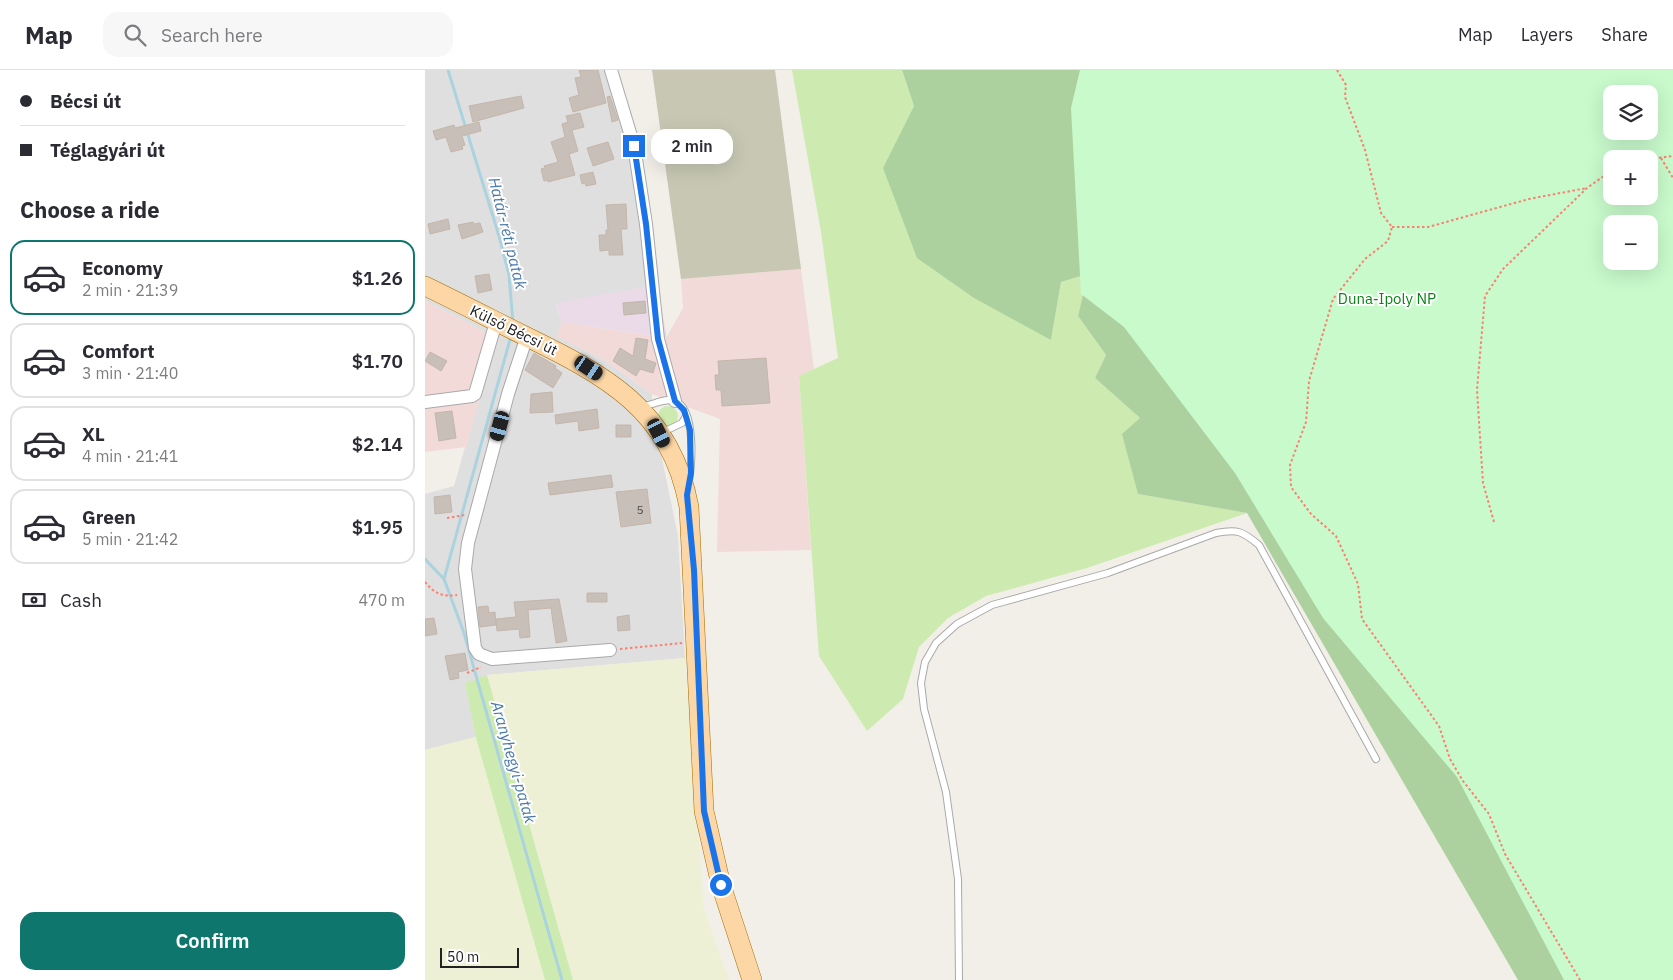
<!DOCTYPE html>
<html lang="en">
<head>
<meta charset="utf-8">
<style>
  :root { --surface:#fff; --page:#f7f7f7; --text:#2b2b33; --muted:#7c7c81; --line:#e1e1e2; --accent:#0f766e }
  body { margin:0; font-family:"IBM Plex Sans",sans-serif; background:var(--page); color:var(--text); height:100vh; display:flex; flex-direction:column; font-size:19px; white-space:nowrap }
  * { box-sizing:border-box; margin:0 }
  p { font-size:16px; color:var(--muted) }
  .icon { flex:none; width:28px; height:28px; fill:none; stroke:currentColor; stroke-width:2; stroke-linecap:round; stroke-linejoin:round }
  .map { position:relative; flex:1; overflow:hidden }
  .sheet { display:flex; flex-direction:column; background:var(--surface); width:425px }
  .sheet>* { flex:none }
  .hud { display:grid; align-content:center; height:110px; padding:0 20px; background:var(--surface) }
  .controls { position:absolute; left:1178px; top:15px; display:grid; gap:10px }
  .controls a { display:grid; place-items:center; width:55px; height:55px; border-radius:10px; background:var(--surface); box-shadow:0 5px 20px #0002; font-size:25px }
  .scale { position:absolute; left:15px; bottom:12px; width:79px; box-sizing:border-box; padding-left:5px; border:2px solid #222; border-top:0; font-size:14px; line-height:18px; white-space:nowrap; color:#222; -webkit-text-stroke:4px #fff; paint-order:stroke }
  .end { position:absolute; width:22px; height:22px; margin:-11px; border:6px solid #1a73e8; background:#fff; box-shadow:0 0 0 2px #fff }
  .from { border-radius:50% }
  .bubble { position:absolute; height:35px; border-radius:15px; background:var(--surface); box-shadow:0 5px 20px #0002; font-size:16px; font-weight:600; line-height:35px; text-align:center }
  .car { position:absolute; width:15px; height:30px; margin:-15px -8px; border-radius:6px; box-shadow:0 0 4px 1px #0007; background:linear-gradient(#222 24%,#8ab4d8 0 40%,#222 0 76%,#8ab4d8 0 86%,#222 0) }
  .hud b { display:flex; align-items:center; gap:18px; height:48px; font-size:19px }
  .hud b+b { border-top:1px solid var(--line) }
  .hud i { width:12px; height:12px; background:var(--text) }
  ul { padding:0; list-style:none }
  li { display:flex; align-items:center; gap:15px; height:75px; margin:0 10px 8px; padding:0 10px; border:2px solid var(--line); border-radius:15px }
  li div { flex:1 }
  li b { display:block; font-size:19px }
  li em { font-style:normal; font-weight:600 }
  li.current { border-color:var(--accent) }
  li>.icon { width:45px; height:45px; stroke-width:1.5 }
  h2 { padding:0 20px; font-size:22px; line-height:60px }
  .pay { display:flex; align-items:center; gap:12px; height:55px; padding:0 20px; font-size:19px }
  .pay p { margin-inline-start:auto }
  .primary-button { display:flex; gap:10px; margin-top:auto; padding:10px 20px }
  .primary-button a { flex:1; height:58px; border-radius:15px; background:var(--accent); color:#fff; font-size:20px; font-weight:600; line-height:58px; text-align:center }
  header { display:flex; align-items:center; gap:30px; box-sizing:border-box; height:70px; padding:0 25px; background:var(--surface); border-bottom:1px solid var(--line) }
  header strong { font-size:24px }
  nav { display:flex; gap:28px; margin-inline-start:auto; font-size:18px }
  .search { width:350px; height:45px; background:var(--page); display:flex; align-items:center; gap:12px; box-sizing:border-box; padding:0 18px; border-radius:15px; color:var(--muted); font-size:19px }
  main { display:flex; flex:1; min-height:0 }
  .map>svg:first-child { display:block }
</style>
</head>
<body>
<header>
<strong>Map</strong>
<div class="search"><svg class="icon" aria-label="search" viewBox="0 0 24 24"><circle cx="10" cy="10" r="6"/><path d="M15 15l6 6"/></svg>Search here</div>
<nav><a>Map</a><a>Layers</a><a>Share</a></nav>
</header>
<main>
<section class="sheet">
<div class="hud">
<b><i class="from"></i>Bécsi út</b>
<b><i></i>Téglagyári út</b>
</div>
<h2>Choose a ride</h2>
<ul>
<li class="current"><svg class="icon" aria-label="car" viewBox="0 0 24 24"><path d="M5 17H2v-5l4-1 3-4h7l3 4 3 1v5h-3M9 17h6M6 11h13"/><circle cx="7" cy="17" r="2"/><circle cx="17" cy="17" r="2"/></svg><div><b>Economy</b><p>2 min · 21:39</p></div><em>$1.26</em></li>
<li><svg class="icon" aria-label="car" viewBox="0 0 24 24"><path d="M5 17H2v-5l4-1 3-4h7l3 4 3 1v5h-3M9 17h6M6 11h13"/><circle cx="7" cy="17" r="2"/><circle cx="17" cy="17" r="2"/></svg><div><b>Comfort</b><p>3 min · 21:40</p></div><em>$1.70</em></li>
<li><svg class="icon" aria-label="car" viewBox="0 0 24 24"><path d="M5 17H2v-5l4-1 3-4h7l3 4 3 1v5h-3M9 17h6M6 11h13"/><circle cx="7" cy="17" r="2"/><circle cx="17" cy="17" r="2"/></svg><div><b>XL</b><p>4 min · 21:41</p></div><em>$2.14</em></li>
<li><svg class="icon" aria-label="car" viewBox="0 0 24 24"><path d="M5 17H2v-5l4-1 3-4h7l3 4 3 1v5h-3M9 17h6M6 11h13"/><circle cx="7" cy="17" r="2"/><circle cx="17" cy="17" r="2"/></svg><div><b>Green</b><p>5 min · 21:42</p></div><em>$1.95</em></li>
</ul>
<div class="pay"><svg class="icon" aria-label="cash" viewBox="0 0 24 24"><path d="M3 7h18v10H3z"/><circle cx="12" cy="12" r="2"/></svg>Cash<p>470 m</p></div>
<div class="primary-button"><a>Confirm</a></div>
</section>
<div class="map">
<svg width="1248" height="910" viewBox="0 0 1248 910">
  <rect width="100%" height="100%" fill="#f2efe9"/>
  <!-- residential -->
  <path fill="#e0dfdf" d="M0,0h185l4,7 43,208 -101,19 6,18 -4,14 48,25 46,33v16l26,126 7,122 -198,17 -21,8 10,54 -51,13v-256l29,-8 42,-148 -71,-37z"/>
  <!-- commercial -->
  <path fill="#f2dad9" d="M376,199l13,100 -15,7 12,174 -94,2 3,-133 -68,-25 -46,-33 -49,-25 5,-14 104,16 17,-30 -2,-29z
    M0,231l71,37 -30,109 -41,5z"/>
  <!-- industrial -->
  <path fill="#ebdbe8" d="M232,215l10,53 -105,-16 -6,-19z"/>
  <!-- construction -->
  <path fill="#c7c7b4" d="M227,0h123l26,199 -120,10z"/>
  <!-- farmland -->
  <path fill="#eef0d5" d="M260,588l19,251 25,71h-156l-86,-305z
    M51,667l69,243h-120v-230z"/>
  <!-- grass -->
  <path fill="#cdebb0" d="M367,0h110l12,36 -30,62 167,172 10,-58 28,-8 -11,42 28,39 -11,23 45,40 -2,76 109,19 -160,55 -101,28 -38,22 -29,29 -16,52 -36,32 -48,-75 -20,-280 39,-18 -17,-126z
    M233 346a10 10 0 1 1 20 0a10 10 0 1 1-20 0Z
    M62,605l86,305h-28l-69,-242 -11,-55z"/>
  <!-- forest -->
  <path fill="#add19e" fill-rule="evenodd" d="M477,0h686l23,61v65h38v-37l24,-6v827h-155l-271,-467 -109,-19 -16,-60 18,-16 -45,-40 11,-23 -28,-39 10,-42 -27,8 -10,58 -77,-42 -57,-40 -34,-90 31,-62zM1186,154h38v37h-38z"/>
  <!-- park -->
  <path fill="#c8facc" fill-rule="evenodd" d="M655,0h593v910h-109l-107,-203 -134,-159 -88,-145 -111,-146 -43,-33 -10,-186zM1186,24h38v37h-38zM1186,89h38v37h-38zM1186,154h38v37h-38z"/>
  <g fill="none" stroke-linecap="round" stroke-linejoin="round">
    <!-- stream -->
    <path stroke="#aad3df" stroke-width="3" d="M23,0l51,166 10,39 4,48
      M0,489l19,20 20,54 98,347
      M19,509l67,-243"/>
  </g>
  <!-- building -->
  <path fill="#c7bfb8" stroke="#c4b6ab" d="M154,0h19l8,33 -33,9 -4,-14 10,-3 -4,-17 6,-1z
    M96,26l3,12 -51,14 -4,-16z
    M185,26l8,24 -6,2 -5,-25z
    M155,43l4,14 -12,3 6,21 -9,3 6,21 -27,7v-2l-4,1 -3,-12 4,-1 -1,-2 14,-4 -7,-20 14,-5 -3,-13 6,-2 -2,-6z
    M54,52l2,9 -19,5 3,9 -3,1 1,3 -12,3 -5,-15 -10,3 -3,-9 21,-6 1,3z
    M183,72l6,17 -21,7 -6,-18z
    M168,102l3,12 -10,2 -1,-3 -3,1 -2,-9z
    M201,134l1,25h-6l2,26h-14v-5l-9,1 -1,-16h7v-5h2l-2,-25z
    M23,149l2,10 -20,5 -2,-10z
    M48,152l1,2 6,-1 3,9 -21,7 -4,-14z
    M64,204l3,16 -14,3 -3,-17z
    M220,231l1,12 -22,2 -1,-12z
    M211,268l12,2 -3,19 11,4 -3,10 -13,-4 -4,7 -23,-15 7,-13 13,8z
    M5,282l17,9 -6,10 -16,-10z
    M109,283l22,13 -1,2 7,5 -9,15 -28,-18z
    M341,288l4,45 -48,3 -1,-16h-5l-1,-15h4l-1,-14z
    M127,322l1,20 -23,1 1,-19z
    M172,339l2,19 -20,3 -1,-10 -22,3 -1,-9z
    M27,341l4,27 -17,3 -4,-28z
    M191,355h15v12h-15z
    M186,405l2,12 -63,8 -2,-12z
    M222,419l4,34 -30,4 -5,-35z
    M25,425l2,17 -17,2 -1,-17z
    M162,523h20v9h-20z
    M134,529l8,42 -11,2 -5,-35 -23,2 2,27 -10,1 -1,-9 -22,2 -1,-12 20,-2 -2,-15z
    M63,536l1,7 6,-1 1,13 -16,2 -2,-20z
    M204,545l1,15 -12,1 -1,-14z
    M9,548l3,16 -12,2v-17z
    M40,583l3,17 -10,2 1,6 -9,2 -5,-24z"/>
  <g fill="none" stroke-linecap="round" stroke-linejoin="round">
    <!-- lane casing -->
    <g stroke="#a9a9a9" stroke-width="8">
      <path id="lane" d="M217,336c10,0 23,-9 33,-5 21,8 17,63 14,80
        M238,362l19,-9 4,-7
        M534,910l-1,-101 -12,-87 -22,-83 -3,-26 4,-21 11,-19 21,-19 35,-19 116,-32 108,-40c22,-4 26,-2 43,12l117,214"/>
    </g>
    <!-- street casing -->
    <g stroke="#a9a9a9" stroke-width="14">
      <path id="street" d="M186,0l23,76 12,78 12,115 17,62
        M102,266l-19,58 -40,149 -3,26 10,79 4,6 13,5 118,-9
        M0,332l47,-6 3,-2 21,-72"/>
    </g>
    <!-- primary casing -->
    <g stroke="#a06b00" stroke-width="20">
      <path id="primary" d="M0,216c33,16 66,33 98,49 82,40 148,74 166,172l15,304 17,74 31,95"/>
    </g>
    <!-- path -->
    <path stroke="#fa8072" stroke-width="2" stroke-dasharray="2.5 2.5" stroke-linecap="butt" d="M912,0l9,15 -1,12 20,53 16,63 11,14 -4,14 -23,18 -32,40 -24,82 -3,41 -16,43 1,22 20,27 25,22 22,48 4,35 77,107 11,33 13,22 26,33 16,40 75,126
      M1236,88l12,20
      M1224,89l24,-3
      M967,157h36l101,-28 58,-11
      M22,448l18,-3
      M1069,452l-11,-39 -6,-93 8,-94 18,-27 84,-81 24,-17
      M0,512c10,12 17,15 32,13
      M195,579l62,-6
      M42,603l14,-6"/>
    <!-- lane -->
    <use href="#lane" stroke="#fff" stroke-width="6"/>
    <!-- street -->
    <use href="#street" stroke="#fff" stroke-width="12"/>
    <!-- primary -->
    <use href="#primary" stroke="#fcd6a4" stroke-width="19"/>
  </g>
  <g fill="none" stroke-linecap="round" stroke-linejoin="round">
    <!-- route -->
    <path stroke="#1a73e8" stroke-width="6" d="M209,76l12,78 12,115 17,62 9,9 6,20 1,43 -4,22 7,75 10,241 17,74"/>
  </g>
  <g text-anchor="middle" dominant-baseline="central" stroke-width="4" stroke-linejoin="round" paint-order="stroke">
    <!-- number labels -->
    <g font-size="12" fill="#4b4948">
      <text x="215" y="439">5</text>
    </g>
    <!-- park labels -->
    <g font-size="15" fill="#0c8416" stroke="#fff">
      <text x="962" y="228">Duna-Ipoly NP</text>
    </g>
    <!-- street labels -->
    <g font-size="15" fill="#222" stroke="#fff">
      <text transform="translate(89 260) rotate(26)">Külső Bécsi út</text>
    </g>
    <!-- water labels -->
    <g font-size="16" font-style="italic" fill="#4a7aab" stroke="#fff">
      <text transform="translate(83 163) rotate(76)">Határ-réti patak</text>
      <text transform="translate(89 692) rotate(74)">Aranyhegyi-patak</text>
    </g>
  </g>
</svg>
<div class="controls">
<a><svg class="icon" aria-label="layers" viewBox="0 0 24 24"><path d="M12 4l9 5-9 5-9-5zM3 14l9 5 9-5"/></svg></a>
<a>+</a>
<a>−</a>
</div>
<div class="scale">50 m</div>
<i class="end from" style="left:296px;top:815px"></i>
<i class="end" style="left:209px;top:76px"></i>
<div class="bubble" style="left:226px;top:59px;width:82px">2 min</div>
<i class="car" style="left:164px;top:298px;rotate:124deg"></i>
<i class="car" style="left:75px;top:356px;rotate:195deg"></i>
<i class="car" style="left:234px;top:363px;rotate:153deg"></i>
</div>
</main>
</body>
</html>
